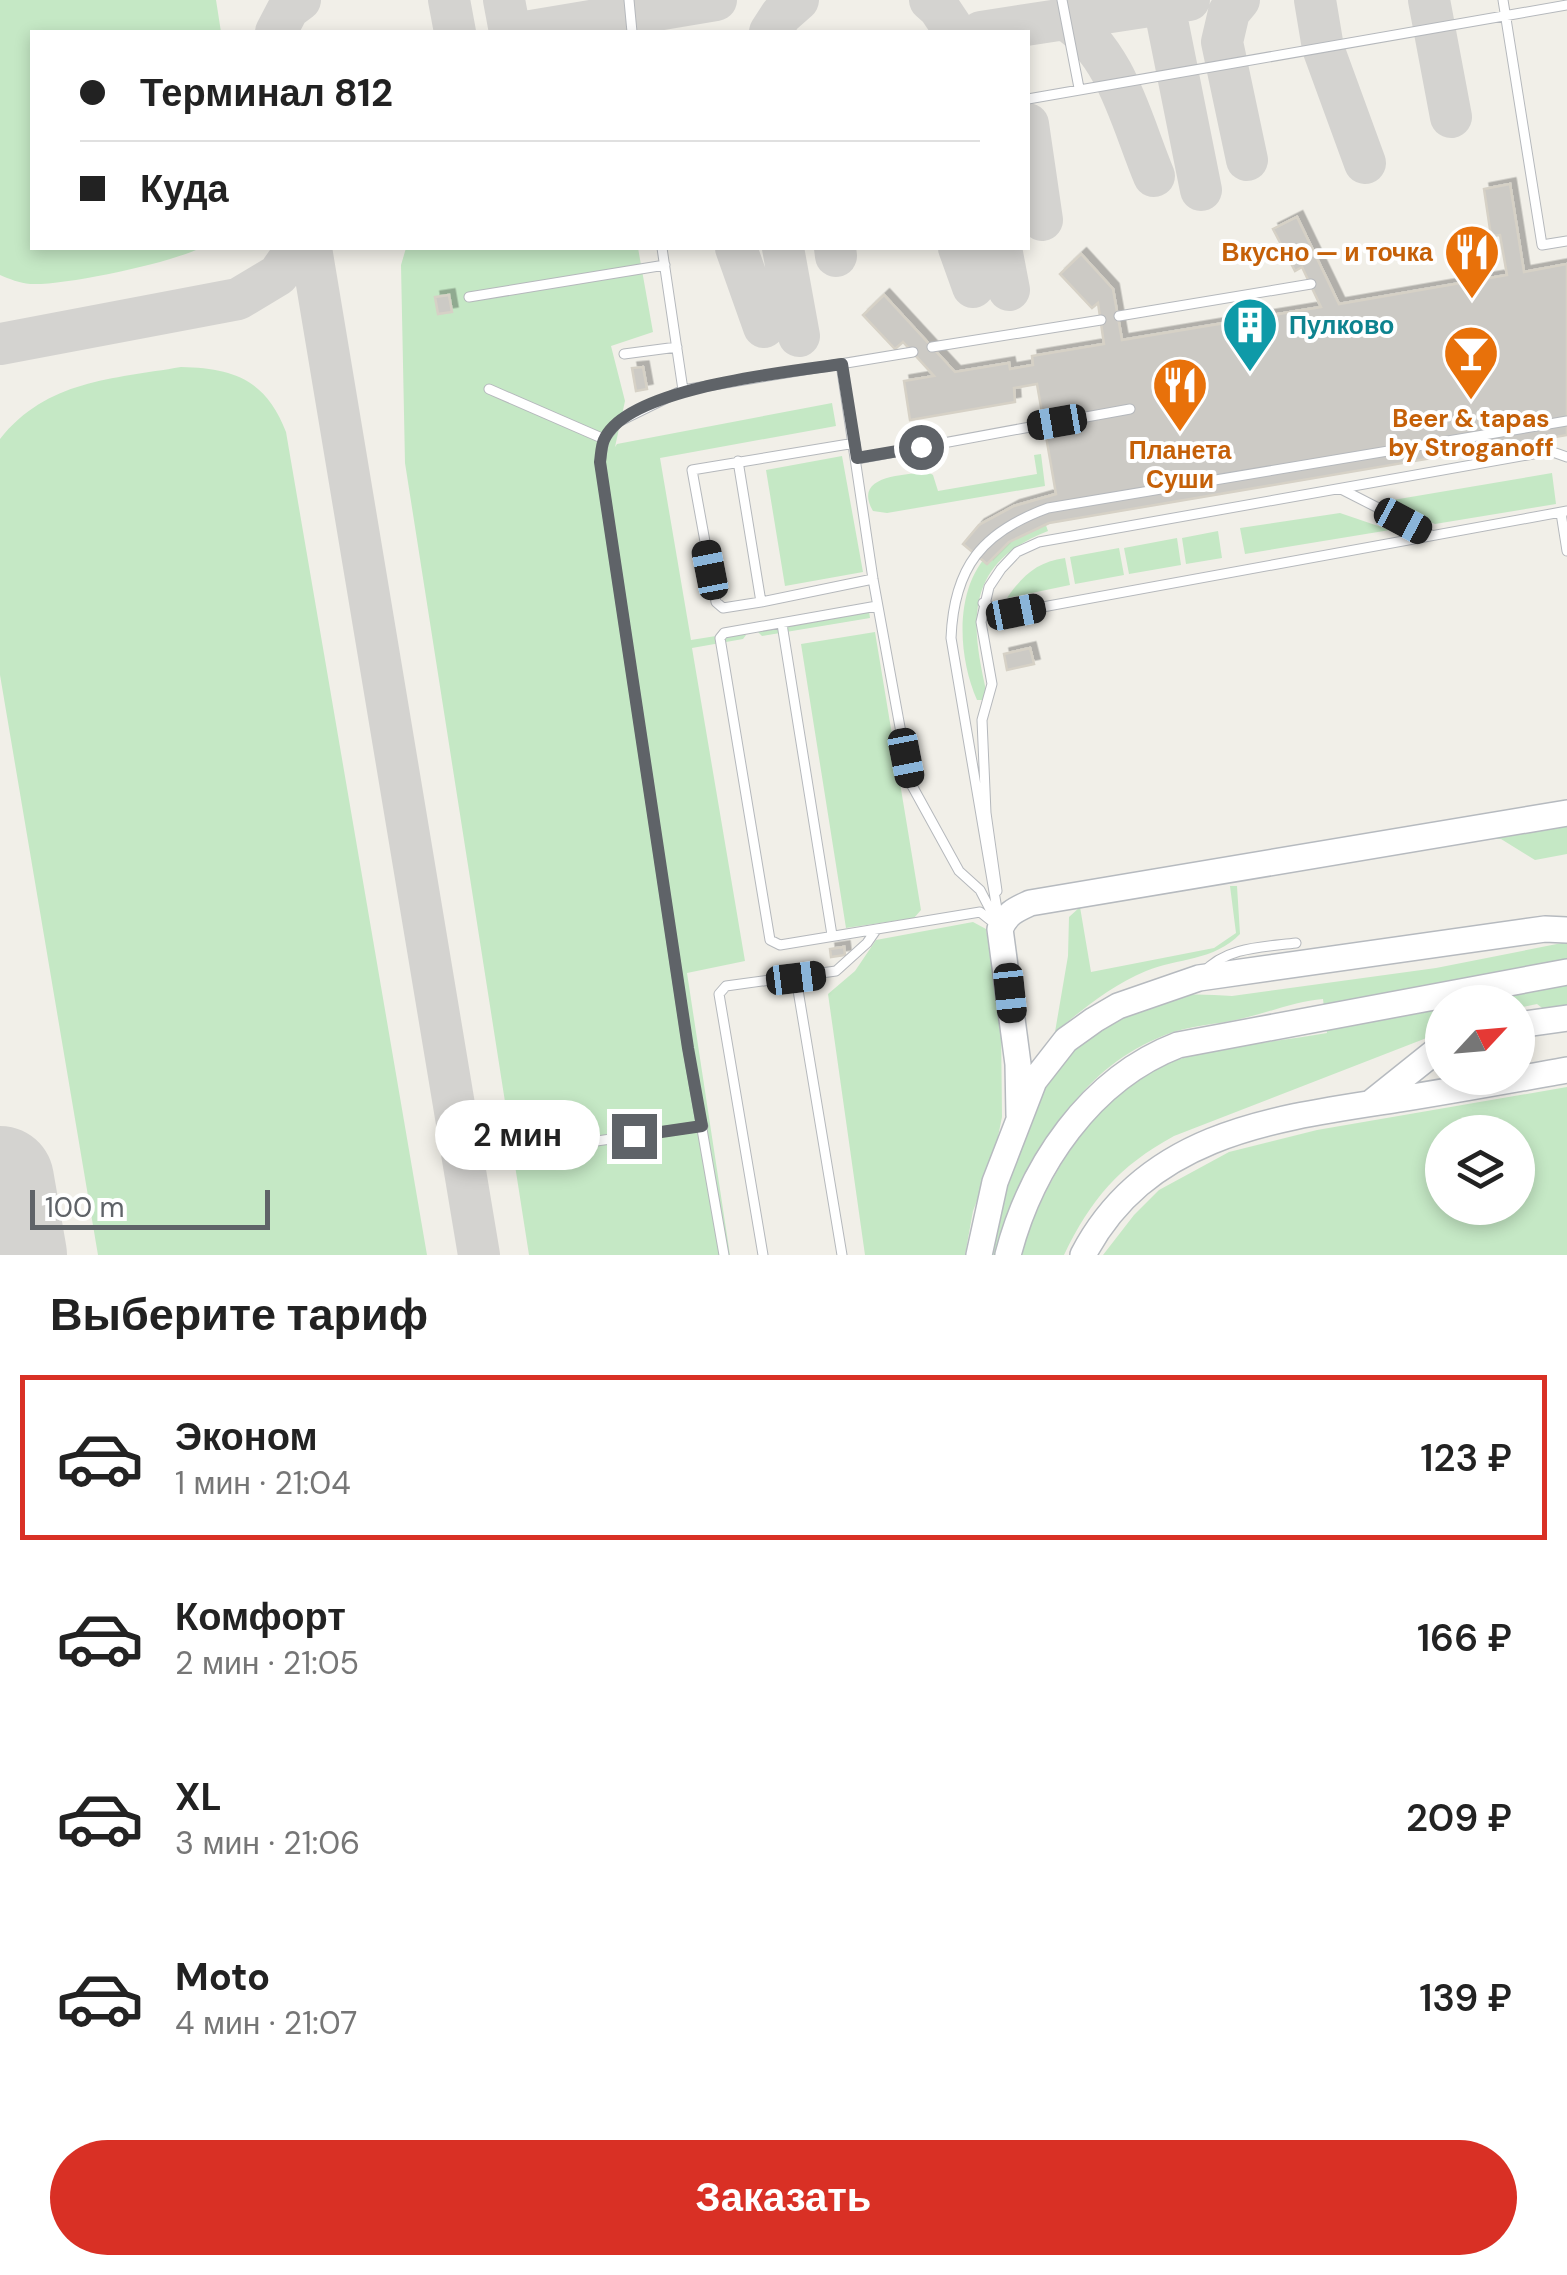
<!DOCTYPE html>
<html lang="ru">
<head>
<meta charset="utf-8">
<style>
  :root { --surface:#fff; --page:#f2f2f2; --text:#222; --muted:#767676; --line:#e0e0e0; --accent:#d93025 }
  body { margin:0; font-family:"DM Sans",sans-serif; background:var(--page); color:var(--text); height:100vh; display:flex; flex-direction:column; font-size:38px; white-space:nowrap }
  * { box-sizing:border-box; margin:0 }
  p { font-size:32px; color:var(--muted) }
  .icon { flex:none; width:55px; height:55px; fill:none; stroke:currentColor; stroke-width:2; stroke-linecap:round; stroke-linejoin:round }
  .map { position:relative; height:1255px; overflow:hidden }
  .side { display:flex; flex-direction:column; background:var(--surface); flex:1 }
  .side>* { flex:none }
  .top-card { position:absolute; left:30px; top:30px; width:1000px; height:220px; border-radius:0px; box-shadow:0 5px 15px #0003; display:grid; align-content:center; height:220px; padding:0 50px; background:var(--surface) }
  .needle { width:65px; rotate:64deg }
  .buttons { position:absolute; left:1425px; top:985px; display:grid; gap:20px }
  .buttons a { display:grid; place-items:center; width:110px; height:110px; border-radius:50%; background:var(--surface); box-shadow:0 5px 15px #0003; font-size:50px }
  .scale { position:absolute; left:30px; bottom:25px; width:240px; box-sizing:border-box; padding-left:10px; border:5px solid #5f6368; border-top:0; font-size:28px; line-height:35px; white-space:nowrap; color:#5f6368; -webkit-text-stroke:8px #fff; paint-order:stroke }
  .end { position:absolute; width:45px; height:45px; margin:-22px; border:12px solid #5f6368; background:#fff; box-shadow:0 0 0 5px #fff }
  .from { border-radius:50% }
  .bubble { position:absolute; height:70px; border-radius:35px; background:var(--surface); box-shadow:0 5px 15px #0003; font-size:32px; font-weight:600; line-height:70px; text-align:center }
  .car { position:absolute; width:30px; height:60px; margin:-30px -15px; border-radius:12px; box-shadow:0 0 8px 2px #0007; background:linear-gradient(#222 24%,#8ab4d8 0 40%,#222 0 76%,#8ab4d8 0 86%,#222 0) }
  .top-card b { display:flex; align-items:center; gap:35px; height:95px; font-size:38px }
  .top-card b+b { border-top:2px solid var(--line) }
  .top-card i { width:25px; height:25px; background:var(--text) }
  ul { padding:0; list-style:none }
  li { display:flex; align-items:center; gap:30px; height:165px; margin:0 20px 15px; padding:0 30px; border:5px solid transparent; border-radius:0px }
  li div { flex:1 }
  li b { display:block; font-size:38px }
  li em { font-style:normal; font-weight:600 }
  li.active { border-color:var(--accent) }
  li>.icon { width:90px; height:90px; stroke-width:1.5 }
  h2 { padding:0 50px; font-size:45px; line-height:120px }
  .button { display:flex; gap:20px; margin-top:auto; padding:20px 50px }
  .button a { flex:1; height:115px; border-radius:60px; background:var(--accent); color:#fff; font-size:40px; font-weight:600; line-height:115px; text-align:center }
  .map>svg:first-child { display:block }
</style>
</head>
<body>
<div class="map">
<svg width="1567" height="1255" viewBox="0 0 1567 1255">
  <defs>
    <filter id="shadow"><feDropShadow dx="5.5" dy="-5.5" stdDeviation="0" flood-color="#0004"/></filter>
  </defs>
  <rect width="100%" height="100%" fill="#f1efe8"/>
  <!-- green -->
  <path fill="#c5e8c5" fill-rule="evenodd" d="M0,0h216l5,32h-189v216h168c-29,15 -137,38 -170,36 -10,-1 -21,-5 -30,-9z
    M406,248h232l15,84 -42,14 14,55 -10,46 2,-3 215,-41 4,23 -176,32 31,182 50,-8 5,3 -3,4 -51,9 53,313 -58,12 43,282h-201l-124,-792 -4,-198z
    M181,367c53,1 85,13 105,65l141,823h-329l-98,-580v-236c47,-59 112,-60 181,-72z
    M1041,454l4,32 -158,27 -14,-2c-21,-36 31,-36 55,-39l5,3 5,16 99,-17 -3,-19z
    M842,456l21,116 -78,14 -19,-116z
    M1552,473l4,31 -121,20 -54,-22z
    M1340,513l50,17 -145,24 -5,-26z
    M1044,520l4,11c-82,32 -79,88 -61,163l-3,6h-7c-20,-45 -24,-119 19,-153 14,-11 32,-19 48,-27z
    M1218,531l4,27 -36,6 -4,-26z
    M1177,538l4,27 -52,9 -5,-26z
    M1119,548l5,27 -49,9 -5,-27z
    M1065,558l5,27 -63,13c16,-23 30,-36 58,-40z
    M869,611l1,7 -108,18 -5,-5z
    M875,632l46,278 -7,8 -68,10 -45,-284z
    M1567,825v29l-32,6 -34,-21h-16z
    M1230,886h7l3,48c-26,27 -62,24 -94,37 -34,14 -63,38 -91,61l13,-76 1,-39 11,-10 11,65 123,-24 22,-15z
    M973,922l13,7 15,96 1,92 -8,39 -21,55 -8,44h-100l-37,-261 27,-23 21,-31z
    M1567,942v65l-21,4 -9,-7 -19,4v-6h-76v30l-268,104c-55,30 -83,63 -110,119h-42c17,-68 77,-167 145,-192 46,-16 110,-21 160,-30l-4,-34c-28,2 -55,14 -83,20 -25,6 -51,6 -75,16 -99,39 -132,129 -167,220h-8c14,-66 37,-152 81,-205 18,-22 59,-40 85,-50 23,-8 52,-5 76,-4l204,-28z
    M1567,1087v168h-464l31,-40 25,-25 70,-38 88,-22zM1442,1132h76v76h-76z"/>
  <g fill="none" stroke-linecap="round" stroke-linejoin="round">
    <!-- taxiway -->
    <path stroke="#d4d3d0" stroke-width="42" d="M449,0l6,32
      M504,0l6,32
      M930,0l9,8 16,24
      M1163,0l38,190
      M1239,0l-10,12 -7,30 25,118
      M1315,0l8,48 42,115
      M1429,0l22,117
      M1065,19c52,34 66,102 89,157
      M276,32l12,-23 12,-9
      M525,32l191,-32
      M770,32l11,-17 17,-15
      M981,32l208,-32
      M1028,124l14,96
      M311,248l168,1007
      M736,248l28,79
      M783,248l16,88
      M835,248l1,8
      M959,248l14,39
      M1001,248l8,42
      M0,344l238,-45 40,-24 19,-27"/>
    <!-- runway -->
    <path stroke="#d4d3d0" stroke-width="108" d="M0,1180l13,75"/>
  </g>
  <!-- building -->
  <path fill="#cccac5" stroke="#d6d1c6" stroke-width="2.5" filter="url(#shadow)" d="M1510,184l14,88 43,-8v171l-518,88 -40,19 -22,22 -24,-20 16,-19 35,-19 42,-12 -19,-110 -23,4 1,14 -105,18 -6,-39 30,-5 -31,-34 -8,7 -32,-34 21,-20 71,77 54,-9 1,6 23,-4 -1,-9 72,-12 -6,-41 -6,5 -32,-34 21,-20 32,35 9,51 199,-33 -19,-40 -7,4 -22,-42 24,-12 42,87 168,-29 -7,-40 -9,1 -7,-47z
    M449,295l3,17 -14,2 -3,-17z
    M643,367l4,22 -11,2 -4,-23z
    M1030,648l4,16 -27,6 -3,-16z
    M844,947l1,8 -14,2 -1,-8z"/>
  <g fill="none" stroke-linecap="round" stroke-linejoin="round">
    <!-- lane casing -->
    <g stroke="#b5b8bc" stroke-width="11">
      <path id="lane" d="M629,0l3,32
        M1062,0l17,88
        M1503,0l39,245 25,-4
        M1028,99l539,-94
        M662,248l21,142
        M469,297l196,-32
        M1119,316l192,-32
        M932,347l169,-27
        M624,354l53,-7
        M841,364l32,215 37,203 49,89 21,19 13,25
        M489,389l115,50
        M1086,417l44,-8
        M857,459l200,-37
        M738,461l23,141 -38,6 -7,-6 -24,-132 163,-27
        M1343,490l88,45
        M1561,513l6,38
        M761,602l112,-23
        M983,603l15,7 17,2 552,-101
        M877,606l-153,27 -4,5 50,302 10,5 200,-33 19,15
        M782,624l50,311
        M997,891l-11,-78 -4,-93 10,-36 -11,-62 8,-35 12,-18 16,-17 22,-10 511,-91 17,6
        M999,921l-48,-283c3,-71 31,-106 97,-130l519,-87
        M1203,973c22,-26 60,-26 93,-30
        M796,978l46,277
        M462,1160l241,-34
        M724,1255l-36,-206 -88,-587 4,-23 14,-17 65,-32 230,-38
        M763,1255l-44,-261 7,-8 110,-15 31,-28 9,-13"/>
    </g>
    <!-- secondary casing -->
    <g stroke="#b6babf" stroke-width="28">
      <path id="secondary" d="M1518,1025l49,-7
        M1372,1102l70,-56
        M1019,1115l-1,-51 -18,-135c7,-16 15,-19 30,-26l537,-90
        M979,1255l16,-73 39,-101 32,-41 28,-20 24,-14 81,-28 346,-49 22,1
        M1008,1255c23,-89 82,-176 170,-210l389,-73
        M1083,1255c64,-123 194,-137 317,-156 56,-9 111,-19 167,-29"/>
    </g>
    <!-- lane -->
    <use href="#lane" stroke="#fff" stroke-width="9"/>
    <!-- secondary -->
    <use href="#secondary" stroke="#fff" stroke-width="25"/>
  </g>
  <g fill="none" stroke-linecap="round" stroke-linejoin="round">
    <!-- route -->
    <path stroke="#5f6368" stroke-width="12" d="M634,1136l68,-10 -14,-78 -88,-586c1,-6 1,-16 4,-22 22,-53 185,-68 238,-76l15,94 64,-11"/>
  </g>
  <!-- icons -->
  <defs>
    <g id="restaurant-pin" transform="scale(2.875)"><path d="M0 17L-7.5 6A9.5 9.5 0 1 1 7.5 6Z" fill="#e8710a" stroke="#fff"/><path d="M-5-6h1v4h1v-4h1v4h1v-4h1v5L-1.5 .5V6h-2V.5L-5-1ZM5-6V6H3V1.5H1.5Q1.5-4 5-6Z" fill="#fff"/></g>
    <g id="building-pin" transform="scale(2.875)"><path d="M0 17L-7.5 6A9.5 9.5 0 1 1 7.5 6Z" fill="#0f9aa8" stroke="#fff"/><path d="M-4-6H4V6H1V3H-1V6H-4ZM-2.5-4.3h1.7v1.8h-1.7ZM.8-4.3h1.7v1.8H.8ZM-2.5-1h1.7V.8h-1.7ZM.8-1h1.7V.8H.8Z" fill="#fff"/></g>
    <g id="bar-pin" transform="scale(2.875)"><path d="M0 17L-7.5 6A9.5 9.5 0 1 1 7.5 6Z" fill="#e8710a" stroke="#fff"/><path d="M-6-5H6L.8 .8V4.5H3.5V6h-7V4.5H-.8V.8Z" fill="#fff"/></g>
  </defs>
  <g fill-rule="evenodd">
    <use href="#restaurant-pin" x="1472" y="252"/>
    <use href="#building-pin" x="1250" y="325"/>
    <use href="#bar-pin" x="1471" y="353"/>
    <use href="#restaurant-pin" x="1180" y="385"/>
  </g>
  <g text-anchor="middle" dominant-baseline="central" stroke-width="8" stroke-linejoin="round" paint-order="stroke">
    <!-- food labels -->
    <g font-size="25" font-weight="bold" fill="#c56008" stroke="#fff">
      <text x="1433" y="252" text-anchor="end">Вкусно — и точка</text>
      <text x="1471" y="418">Beer &amp; tapas<tspan x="1471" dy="29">by Stroganoff</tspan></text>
      <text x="1180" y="450">Планета<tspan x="1180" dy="29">Суши</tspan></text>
    </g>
    <!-- culture labels -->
    <g font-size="25" font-weight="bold" fill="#0d838f" stroke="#fff" text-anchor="start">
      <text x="1289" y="325">Пулково</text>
    </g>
  </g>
</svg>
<div class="buttons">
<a><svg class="needle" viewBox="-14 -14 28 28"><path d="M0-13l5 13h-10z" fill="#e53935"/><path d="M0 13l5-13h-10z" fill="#767676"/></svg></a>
<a><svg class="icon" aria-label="layers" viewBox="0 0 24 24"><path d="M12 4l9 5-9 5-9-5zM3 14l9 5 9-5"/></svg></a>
</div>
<div class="scale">100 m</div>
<i class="end from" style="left:921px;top:447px"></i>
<i class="end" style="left:634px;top:1136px"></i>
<div class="bubble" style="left:435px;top:1100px;width:165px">2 мин</div>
<i class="car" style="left:1057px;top:422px;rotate:260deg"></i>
<i class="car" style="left:1403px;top:521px;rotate:118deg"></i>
<i class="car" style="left:710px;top:570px;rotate:349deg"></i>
<i class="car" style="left:1016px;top:612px;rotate:79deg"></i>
<i class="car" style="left:906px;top:758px;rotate:169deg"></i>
<i class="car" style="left:796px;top:978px;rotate:83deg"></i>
<i class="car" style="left:1010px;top:993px;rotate:174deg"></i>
<div class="top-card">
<b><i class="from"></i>Терминал 812</b>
<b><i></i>Куда</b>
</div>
</div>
<section class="side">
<h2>Выберите тариф</h2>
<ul>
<li class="active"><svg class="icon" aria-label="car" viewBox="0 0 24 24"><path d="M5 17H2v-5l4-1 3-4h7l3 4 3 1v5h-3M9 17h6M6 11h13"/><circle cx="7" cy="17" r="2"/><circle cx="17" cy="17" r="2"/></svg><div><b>Эконом</b><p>1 мин · 21:04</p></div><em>123 ₽</em></li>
<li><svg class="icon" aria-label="car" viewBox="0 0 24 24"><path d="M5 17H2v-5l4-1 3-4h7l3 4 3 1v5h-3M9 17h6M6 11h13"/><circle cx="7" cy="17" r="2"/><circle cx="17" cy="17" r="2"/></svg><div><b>Комфорт</b><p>2 мин · 21:05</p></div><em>166 ₽</em></li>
<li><svg class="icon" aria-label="car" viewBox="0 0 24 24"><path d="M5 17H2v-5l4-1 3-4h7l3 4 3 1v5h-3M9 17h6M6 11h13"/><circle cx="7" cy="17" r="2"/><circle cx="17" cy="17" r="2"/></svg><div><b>XL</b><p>3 мин · 21:06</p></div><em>209 ₽</em></li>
<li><svg class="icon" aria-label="car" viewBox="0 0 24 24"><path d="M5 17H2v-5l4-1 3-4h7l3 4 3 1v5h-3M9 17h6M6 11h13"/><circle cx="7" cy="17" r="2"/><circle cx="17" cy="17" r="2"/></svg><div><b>Moto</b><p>4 мин · 21:07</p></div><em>139 ₽</em></li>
</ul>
<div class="button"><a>Заказать</a></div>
</section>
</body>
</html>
